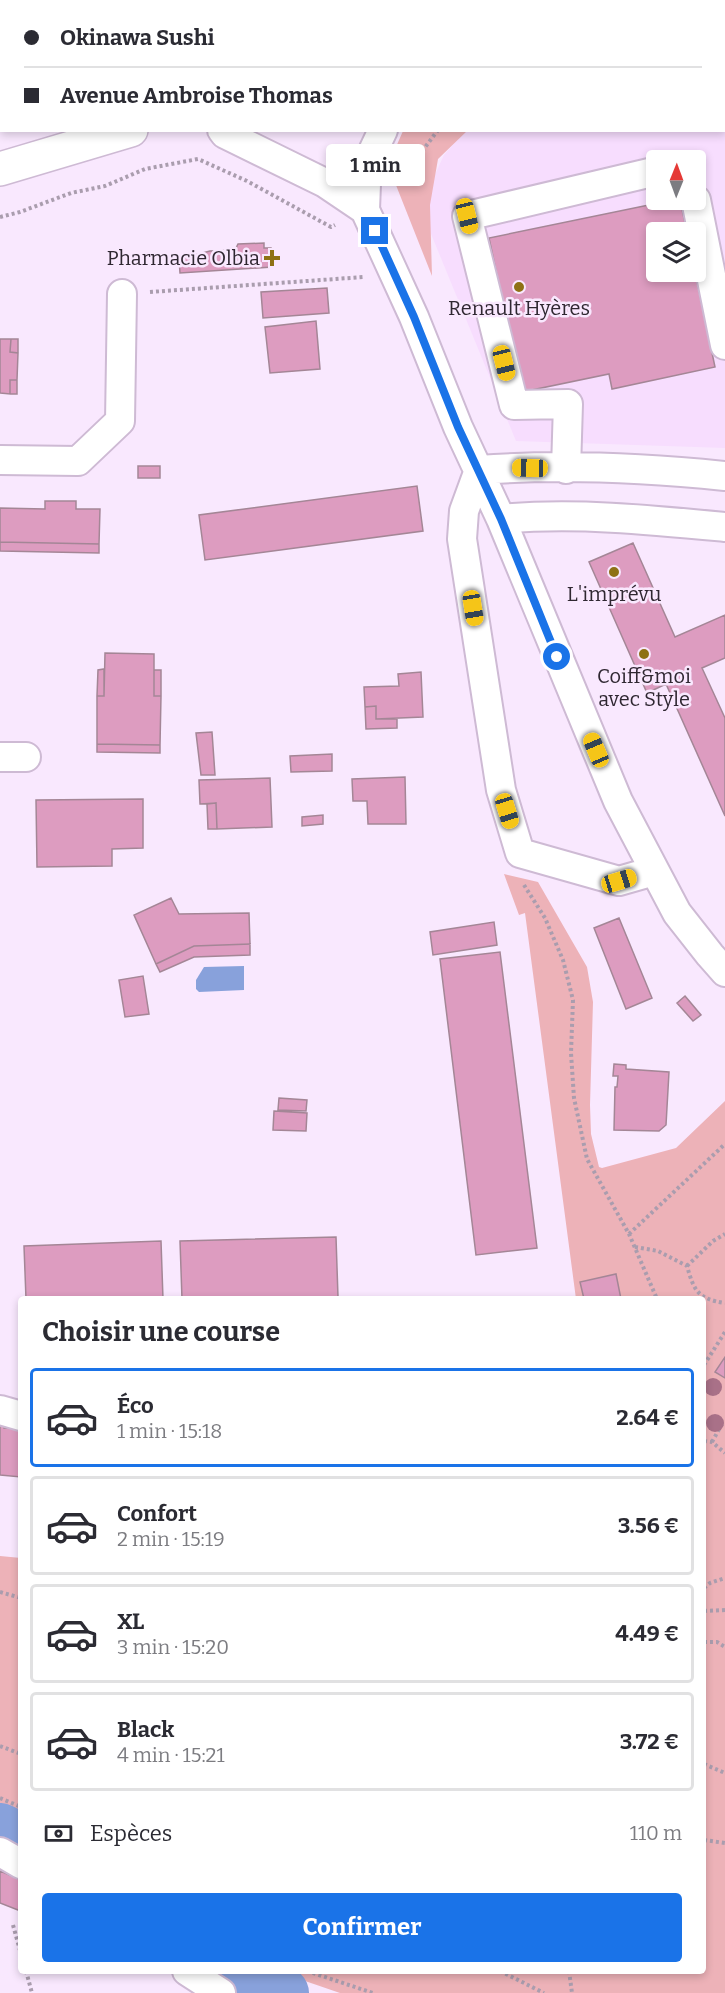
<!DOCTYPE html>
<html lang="fr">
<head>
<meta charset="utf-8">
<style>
  :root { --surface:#fff; --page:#f7f7f7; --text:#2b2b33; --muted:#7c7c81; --line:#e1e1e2; --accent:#1a73e8 }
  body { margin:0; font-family:Bitter,serif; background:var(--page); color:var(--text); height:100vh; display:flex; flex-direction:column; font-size:22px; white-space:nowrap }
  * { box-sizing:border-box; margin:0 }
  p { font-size:20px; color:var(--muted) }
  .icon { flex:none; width:33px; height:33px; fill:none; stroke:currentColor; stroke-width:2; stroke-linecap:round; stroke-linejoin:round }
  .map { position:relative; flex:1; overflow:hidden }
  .panel { position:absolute; left:18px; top:1296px; width:688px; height:678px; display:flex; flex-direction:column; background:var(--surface); border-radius:6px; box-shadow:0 3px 9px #0003 }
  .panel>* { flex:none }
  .guide { position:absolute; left:0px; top:0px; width:726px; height:132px; box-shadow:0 3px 9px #0003; display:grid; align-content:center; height:132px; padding:0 24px; background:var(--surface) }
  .needle { width:39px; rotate:1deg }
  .tools { position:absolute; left:646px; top:150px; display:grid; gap:12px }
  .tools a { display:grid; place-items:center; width:60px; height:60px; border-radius:6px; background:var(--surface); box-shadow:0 3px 9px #0003; font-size:30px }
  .end { position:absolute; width:27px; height:27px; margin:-14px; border:8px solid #1a73e8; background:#fff; box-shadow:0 0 0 3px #fff }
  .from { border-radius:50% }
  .bubble { position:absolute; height:42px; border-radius:6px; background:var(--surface); box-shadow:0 3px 9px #0003; font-size:20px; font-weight:700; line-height:42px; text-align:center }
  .car { position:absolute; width:18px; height:36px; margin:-18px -9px; border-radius:8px; box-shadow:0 0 4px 2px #0007; background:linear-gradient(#f5c518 24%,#345 0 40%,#f5c518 0 76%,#345 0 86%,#f5c518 0) }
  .guide b { display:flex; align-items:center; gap:21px; height:57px; font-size:22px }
  .guide b+b { border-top:2px solid var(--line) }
  .guide i { width:15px; height:15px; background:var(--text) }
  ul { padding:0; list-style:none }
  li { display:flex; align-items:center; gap:18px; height:99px; margin:0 12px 9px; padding:0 12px; border:3px solid var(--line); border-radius:6px }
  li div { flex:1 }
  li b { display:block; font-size:22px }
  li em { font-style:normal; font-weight:700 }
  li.active { border-color:var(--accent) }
  li>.icon { width:54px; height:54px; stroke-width:1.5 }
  h2 { padding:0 24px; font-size:27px; line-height:72px }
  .pay { display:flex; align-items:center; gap:15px; height:66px; padding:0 24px; font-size:22px }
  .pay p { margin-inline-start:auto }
  .cta { display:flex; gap:12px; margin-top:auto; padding:12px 24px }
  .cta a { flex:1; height:69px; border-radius:6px; background:var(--accent); color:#fff; font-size:24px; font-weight:700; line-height:69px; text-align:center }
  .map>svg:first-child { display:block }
</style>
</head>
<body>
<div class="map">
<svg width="725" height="1993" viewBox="0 0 725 1993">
  <rect width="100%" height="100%" fill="#f9e8fe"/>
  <!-- built -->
  <path fill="#f7ddfe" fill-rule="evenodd" d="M725,0v448l-209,-7 -96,-234 24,-52 21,-24 259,-1zM657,160h39v40h-39zM657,232h39v40h-39z"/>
  <!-- green -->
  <path fill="#edb2b8" d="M403,131h64l-29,28 -8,46 2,71 -44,-111z
    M504,874l34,8 49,85 6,35 -3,103 1,29 8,33 3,1 74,-20 49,-47v892h-385l-64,-22h428v-672h-128l-51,-386 -6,2z
    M0,1556l21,2v257l-21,-9z"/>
  <!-- water -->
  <path fill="#88a1db" d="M244,966v24l-45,2 -3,-3v-9l8,-13z"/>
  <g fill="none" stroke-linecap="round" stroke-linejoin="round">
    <!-- river -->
    <path stroke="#88a1db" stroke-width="52" d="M0,1829l21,10
      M236,1971l14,9 33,13"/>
  </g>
  <!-- building -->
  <path fill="#dd9cc0" stroke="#a48696" stroke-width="1.5" d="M673,200h7l7,32h-30v40h38l20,95 -103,22 -3,-15 -87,18 -33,-154z
    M264,243v5h7l1,19 -92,6 -1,-14 31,-8 25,-1 3,-6z
    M327,288l2,25 -66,5 -2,-26z
    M316,321l4,48 -50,4 -5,-46z
    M0,339h11l-1,13 8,1 -1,27h-7v14l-10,-1z
    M11,339h7v14l-8,-1z
    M10,380h7v14h-7z
    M138,466h22v12h-22z
    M417,486l6,45 -218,29 -6,-45z
    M45,501h31v8h24l-1,35 -99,-2v-34l45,1z
    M0,542l99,2v9l-99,-2z
    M633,543l42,94 50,-22v43l-23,10 23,50v98l-59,-132 -19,9 -58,-131z
    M105,653l49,1v42h7l-1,49 -63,-1v-48h7z
    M104,669v27h-7l1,-26z
    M154,670h7v26h-7z
    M421,672l2,45 -47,2v-13l-11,1 -1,-20 35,-1 -1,-12z
    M376,706v13h21v9l-31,1 -1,-22z
    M212,732l3,43h-14l-5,-42z
    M97,744l63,1v8l-63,-1z
    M332,754v17l-41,1 -1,-16z
    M405,777l1,47h-38l-1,-23h-14l-1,-22z
    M270,778l2,49 -55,2 -1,-26 -16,1 -1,-24z
    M143,799v49l-31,1v17l-75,1 -1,-67z
    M216,803l1,26h-9l-1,-25z
    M323,815v9l-21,2v-9z
    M171,898l8,16 70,-1 1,31 -56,2 -38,18 -22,-49z
    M619,918l33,80 -26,11 -32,-81z
    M494,922l3,23 -64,10 -3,-23z
    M250,944v11l-56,2 -34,15 -4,-8 38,-18z
    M500,952l37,296 -61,7 -36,-296z
    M143,976l6,38 -24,3 -6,-37z
    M685,996l16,19 -8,6 -16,-18z
    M614,1064l12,1v4l43,3 -3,53 -7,6 -45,-1 1,-43h2l1,-11h-5z
    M279,1098l28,2 -1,11 -28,-1z
    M274,1111l33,2 -1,18 -33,-1z
    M336,1237l2,60 -156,2 -2,-58z
    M161,1241l2,58h-137l-2,-53z
    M616,1274l5,25h-37l-4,-17z
    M725,1357v21l-10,-6z
    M0,1420l5,1 -1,7 17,1v48l-21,-2z
    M0,1871l21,9v24l-3,6 -18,-7z"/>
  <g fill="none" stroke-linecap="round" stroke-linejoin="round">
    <!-- minor casing -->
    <g stroke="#cebad4" stroke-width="32">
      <path id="minor" d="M402,0v2
        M185,2l1,-2
        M222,130l3,4 100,49 40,27
        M383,130l-9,19 -8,35 -1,26 49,107 44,110 43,92 117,282 59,112 33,42 15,17
        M696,200l29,145
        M0,460l78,1 42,-40 2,-127
        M566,469l2,-65 -54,1 -47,-189 190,-45
        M501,519c72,-7 152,1 224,8
        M0,757h26
        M654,871l-35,10 -99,-28 -19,-63 -39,-251 2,-28 15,-41c79,-6 167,-2 246,6
        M0,1410l21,6
        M0,1852l21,12
        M187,1971l34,22"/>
    </g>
    <!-- highway casing -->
    <g stroke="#cebad4" stroke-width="36">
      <path id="highway" d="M262,2l5,-2
        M527,2l4,-2
        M0,78h2
        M0,169l131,-39"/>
    </g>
    <!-- path -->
    <path stroke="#aa9dae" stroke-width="4" stroke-dasharray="3 3" stroke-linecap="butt" d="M95,2l2,-2
      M628,2l3,-2
      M0,34h2
      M396,184l6,-6 36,-48
      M0,217l20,-5 51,-19 34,-7 40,-17 53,-10 49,22 84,46 4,-2
      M150,292l214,-15
      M524,885l21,33 18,42 10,40 -2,53 3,45 13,61 42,75 28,65
      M629,1234l96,-90
      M635,1247l23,4 29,15c7,25 11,33 38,37
      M687,1266l26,-25 12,-7
      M704,1365l21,-33
      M704,1441l8,1 13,11
      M712,1442l10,-18 3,1
      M704,1588l6,-5 15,-5
      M0,1592l21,6
      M704,1611l21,-1
      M704,1642h13l8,5
      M0,1746l21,8
      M704,1764l21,9
      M0,1798l21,9
      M704,1840l21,3
      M13,1925l8,29
      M26,1971l6,22
      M307,1971l66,22
      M500,1971l44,22
      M569,1971l3,22"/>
    <!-- minor -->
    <use href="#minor" stroke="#fff" stroke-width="28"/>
    <!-- highway -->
    <use href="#highway" stroke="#fff" stroke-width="33"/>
  </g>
  <!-- trees -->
  <g fill="#a97188">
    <circle cx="713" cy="1387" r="9"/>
    <circle cx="715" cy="1423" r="9"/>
  </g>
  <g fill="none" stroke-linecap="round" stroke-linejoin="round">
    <!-- route -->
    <path stroke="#1a73e8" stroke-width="8" d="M375,231l39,86 44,110 43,92 56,138"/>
  </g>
  <!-- markers -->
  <g fill="#8e7115" stroke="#f9e8fe" stroke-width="2">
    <path d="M269 249h6v6h6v6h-6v6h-6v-6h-6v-6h6z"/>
    <circle cx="519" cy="287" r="6"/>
    <circle cx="614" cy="572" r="6"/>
    <circle cx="644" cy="654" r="6"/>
  </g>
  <g text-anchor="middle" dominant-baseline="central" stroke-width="5" stroke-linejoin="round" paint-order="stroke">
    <!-- poi labels -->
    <g font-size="20" fill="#2f2731" stroke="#f9e8fe">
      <text x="260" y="258" text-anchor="end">Pharmacie Olbia</text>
      <text x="519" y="308">Renault Hyères</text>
      <text x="614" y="594">L'imprévu</text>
      <text x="644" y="676">Coiff&amp;moi<tspan x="644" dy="23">avec Style</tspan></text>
    </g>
  </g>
</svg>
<div class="tools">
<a><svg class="needle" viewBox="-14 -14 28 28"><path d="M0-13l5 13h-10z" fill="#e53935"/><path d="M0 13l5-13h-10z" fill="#7c7c81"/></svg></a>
<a><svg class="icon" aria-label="layers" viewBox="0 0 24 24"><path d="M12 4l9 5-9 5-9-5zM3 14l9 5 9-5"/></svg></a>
</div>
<i class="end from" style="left:557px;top:657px"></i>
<i class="end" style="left:375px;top:231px"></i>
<div class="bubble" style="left:326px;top:144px;width:99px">1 min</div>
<i class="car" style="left:467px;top:216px;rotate:166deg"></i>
<i class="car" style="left:504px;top:363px;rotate:166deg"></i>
<i class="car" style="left:530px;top:468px;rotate:271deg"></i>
<i class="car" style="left:473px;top:608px;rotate:171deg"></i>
<i class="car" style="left:596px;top:750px;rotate:337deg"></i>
<i class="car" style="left:507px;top:811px;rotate:163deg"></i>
<i class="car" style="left:619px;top:881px;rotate:73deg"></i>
<div class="guide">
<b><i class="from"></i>Okinawa Sushi</b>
<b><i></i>Avenue Ambroise Thomas</b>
</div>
<section class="panel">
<h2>Choisir une course</h2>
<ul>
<li class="active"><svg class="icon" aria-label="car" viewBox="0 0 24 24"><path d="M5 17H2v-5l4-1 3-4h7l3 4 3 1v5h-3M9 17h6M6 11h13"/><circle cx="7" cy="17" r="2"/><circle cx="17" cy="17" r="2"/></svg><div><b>Éco</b><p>1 min · 15:18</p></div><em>2.64 €</em></li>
<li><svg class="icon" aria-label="car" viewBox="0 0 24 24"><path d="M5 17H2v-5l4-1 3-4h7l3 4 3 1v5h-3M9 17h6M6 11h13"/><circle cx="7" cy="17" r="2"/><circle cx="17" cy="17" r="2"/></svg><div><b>Confort</b><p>2 min · 15:19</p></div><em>3.56 €</em></li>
<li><svg class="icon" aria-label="car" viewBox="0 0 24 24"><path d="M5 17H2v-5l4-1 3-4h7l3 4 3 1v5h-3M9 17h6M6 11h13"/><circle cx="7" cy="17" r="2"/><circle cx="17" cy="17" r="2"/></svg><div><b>XL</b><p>3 min · 15:20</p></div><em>4.49 €</em></li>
<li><svg class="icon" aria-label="car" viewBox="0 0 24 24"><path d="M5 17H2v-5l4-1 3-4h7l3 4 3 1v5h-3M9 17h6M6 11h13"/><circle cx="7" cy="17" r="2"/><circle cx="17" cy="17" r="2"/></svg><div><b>Black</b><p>4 min · 15:21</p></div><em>3.72 €</em></li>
</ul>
<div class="pay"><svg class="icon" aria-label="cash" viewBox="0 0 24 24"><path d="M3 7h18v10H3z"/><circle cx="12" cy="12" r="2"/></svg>Espèces<p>110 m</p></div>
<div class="cta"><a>Confirmer</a></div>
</section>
</div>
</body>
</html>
